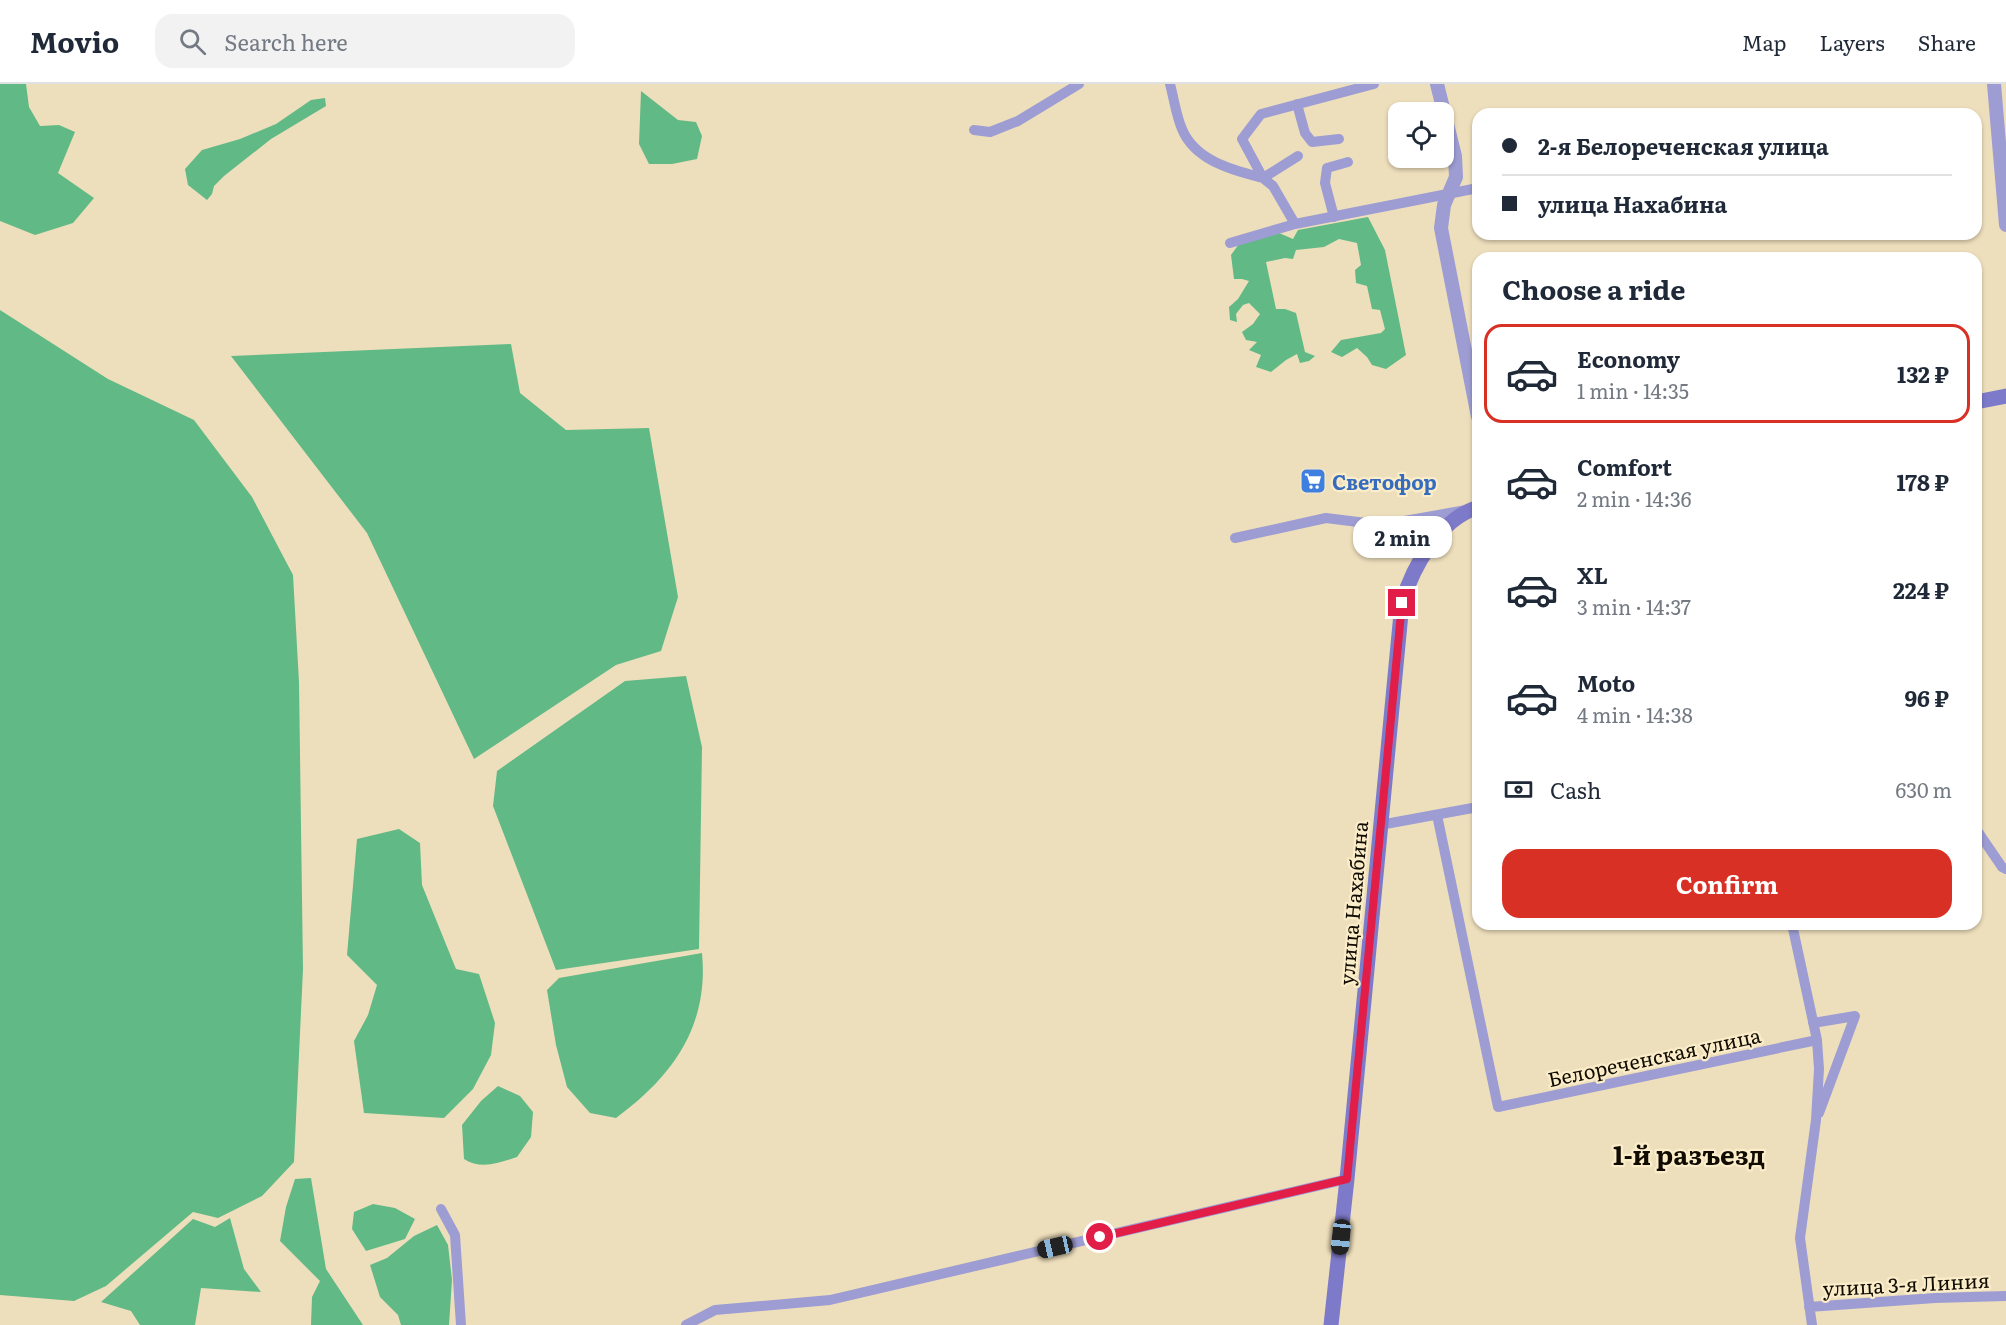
<!DOCTYPE html>
<html lang="en">
<head>
<meta charset="utf-8">
<style>
  :root { --surface:#fff; --page:#f2f2f3; --text:#1f2937; --muted:#747a83; --line:#e0e1e3; --accent:#d93025 }
  body { margin:0; font-family:Literata,serif; background:var(--page); color:var(--text); height:100vh; display:flex; flex-direction:column; font-size:22px; white-space:nowrap }
  * { box-sizing:border-box; margin:0 }
  p { font-size:20px; color:var(--muted) }
  .icon { flex:none; width:33px; height:33px; fill:none; stroke:currentColor; stroke-width:2; stroke-linecap:round; stroke-linejoin:round }
  .map { position:relative; flex:1; overflow:hidden }
  .side { position:absolute; left:1472px; top:168px; width:510px; height:678px; display:flex; flex-direction:column; background:var(--surface); border-radius:18px; box-shadow:0 2px 4px #0004 }
  .side>* { flex:none }
  .hud { position:absolute; left:1472px; top:24px; width:510px; height:132px; border-radius:18px; box-shadow:0 2px 4px #0004; display:grid; align-content:center; height:132px; padding:0 30px; background:var(--surface) }
  .controls { position:absolute; left:1388px; top:18px; display:grid; gap:12px }
  .controls a { display:grid; place-items:center; width:66px; height:66px; border-radius:12px; background:var(--surface); box-shadow:0 2px 4px #0004; font-size:30px }
  .end { position:absolute; width:27px; height:27px; margin:-14px; border:8px solid #e11d48; background:#fff; box-shadow:0 0 0 3px #fff }
  .from { border-radius:50% }
  .bubble { position:absolute; height:42px; border-radius:18px; background:var(--surface); box-shadow:0 2px 4px #0004; font-size:20px; font-weight:700; line-height:42px; text-align:center }
  .car { position:absolute; width:18px; height:36px; margin:-18px -9px; border-radius:8px; box-shadow:0 0 4px 2px #0007; background:linear-gradient(#222 24%,#8ab4d8 0 40%,#222 0 76%,#8ab4d8 0 86%,#222 0) }
  .hud b { display:flex; align-items:center; gap:21px; height:57px; font-size:22px }
  .hud b+b { border-top:2px solid var(--line) }
  .hud i { width:15px; height:15px; background:var(--text) }
  ul { padding:0; list-style:none }
  li { display:flex; align-items:center; gap:18px; height:99px; margin:0 12px 9px; padding:0 18px; border:3px solid transparent; border-radius:18px }
  li div { flex:1 }
  li b { display:block; font-size:22px }
  li em { font-style:normal; font-weight:700 }
  li.selected { border-color:var(--accent) }
  li>.icon { width:54px; height:54px; stroke-width:1.5 }
  h2 { padding:0 30px; font-size:27px; line-height:72px }
  .pay { display:flex; align-items:center; gap:15px; height:66px; padding:0 30px; font-size:22px }
  .pay p { margin-inline-start:auto }
  .cta { display:flex; gap:12px; margin-top:auto; padding:12px 30px }
  .cta a { flex:1; height:69px; border-radius:18px; background:var(--accent); color:#fff; font-size:24px; font-weight:700; line-height:69px; text-align:center }
  header { display:flex; align-items:center; gap:36px; box-sizing:border-box; height:84px; padding:0 30px; background:var(--surface); border-bottom:2px solid var(--line) }
  header strong { font-size:28px }
  nav { display:flex; gap:33px; margin-inline-start:auto; font-size:21px }
  .search { width:420px; height:54px; background:var(--page); display:flex; align-items:center; gap:15px; box-sizing:border-box; padding:0 21px; border-radius:18px; color:var(--muted); font-size:22px }
  .map>svg:first-child { display:block }
</style>
</head>
<body>
<header>
<strong>Movio</strong>
<div class="search"><svg class="icon" aria-label="search" viewBox="0 0 24 24"><circle cx="10" cy="10" r="6"/><path d="M15 15l6 6"/></svg>Search here</div>
<nav><a>Map</a><a>Layers</a><a>Share</a></nav>
</header>
<div class="map">
<svg width="2006" height="1241" viewBox="0 0 2006 1241">
  <rect width="100%" height="100%" fill="#eedfbc"/>
  <!-- forest -->
  <path fill="#61b986" d="M0,0h26l3,23 11,19 19,-1 16,7 -17,41 36,25 -21,25 -38,12 -35,-14z
    M641,7l37,29 18,2 6,14 -5,23 -25,5h-23l-10,-20z
    M325,14l1,8 -55,33 -47,37 -10,10 -2,8 -5,6 -19,-15 -3,-16 17,-19 38,-11 36,-15 35,-24z
    M1368,133l17,33 21,105 -20,14 -14,-4 -5,-8 -10,-9 -15,9 -11,-5 10,-12 40,-7 4,-4 -5,-19 -8,-1 -5,-23 -11,-3 -1,-13 6,-5 -4,-22 -18,-4 -15,8 -28,3 -3,9 -8,-1 -19,4 10,47h9l11,4 9,39 10,4 -6,5 -9,2 -3,-9 -11,6 -15,12 -15,-5 5,-12 -12,-5 8,-8 -11,-2 -4,-8 11,-8 7,-10 -11,-11 -6,2 -7,9 1,8 -7,-2 -1,-13 9,-8 11,-18 -7,-2h-8l-3,-24 8,-11 40,-11 14,6 5,-9z
    M0,226l108,69 86,41 58,77 41,78 6,107 4,287 -9,193 -32,34 -44,22 -25,-6 -87,74 -32,15 -74,-6z
    M511,260l9,49 46,37 83,-2 29,169 -17,54 -45,14 -142,94 -107,-226 -136,-177z
    M686,592l16,71 -3,202 -143,21 -63,-164 4,-35 128,-90z
    M399,745l21,14 2,42 34,84 23,5 16,49 -4,32 -18,34 -29,29 -80,-5 -10,-72 14,-26 9,-30 -30,-30 10,-116z
    M702,869c7,73 -29,123 -86,165l-26,-5 -23,-26 -11,-42 -9,-55 12,-12z
    M498,1002l22,10 13,16 -2,25 -14,20c-18,6 -36,13 -53,2l-2,-34 19,-24z
    M311,1094l15,91 37,56h-52l1,-28 8,-16 -40,-40 6,-34 9,-28z
    M373,1120l22,4 20,11 -10,20 -39,12 -14,-22 2,-17z
    M230,1134l14,51 17,23 -60,-4 -6,37h-55l-9,-14 -30,-9 92,-83 22,8z
    M437,1141l11,20 4,35 -3,45h-48l-3,-10 -18,-18 -10,-32 17,-7 27,-22z"/>
  <g fill="none" stroke-linecap="round" stroke-linejoin="round">
    <!-- minor -->
    <path stroke="#9d9dd3" stroke-width="10" d="M1170,0c4,15 6,31 12,45 13,32 51,41 81,49
      M1297,20l8,29 7,9 27,-3
      M974,46l16,2 28,-11 61,-37
      M1263,94l35,-22
      M1334,133l-9,-34 2,-15 21,-6
      M1295,140l-22,-38 -10,-8 -21,-39 19,-25 113,-30
      M1230,159l65,-19 183,-36
      M1235,454l91,-20 56,7 84,-15
      M1437,731l61,292 319,-67
      M1380,741l98,-18
      M1976,745l26,38 4,2
      M1792,840l25,116 2,29 -3,51 -16,118 12,87
      M1813,939l42,-7 -36,97
      M441,1125l14,26 6,90
      M1809,1223l126,-9 71,-2
      M686,1241l29,-15 115,-10 517,-121"/>
    <!-- tertiary -->
    <path stroke="#9d9dd3" stroke-width="14" d="M1437,0l18,72 1,21 -12,28 -3,23 37,189
      M1994,0l12,141"/>
    <!-- secondary -->
    <path stroke="#7e7aca" stroke-width="15" d="M1976,318l30,-6
      M1331,1241l16,-146 55,-576c11,-37 37,-83 76,-96"/>
  </g>
  <g fill="none" stroke-linecap="round" stroke-linejoin="round">
    <!-- route -->
    <path stroke="#e11d48" stroke-width="8" d="M1100,1153l247,-58 55,-576"/>
  </g>
  <!-- icons -->
  <defs>
    <g id="supermarket-square" transform="scale(1.35)"><rect x="-9" y="-9" width="18" height="18" rx="4" fill="#3f7fe0" stroke="#fbedc9"/><path d="M-6-5.5h2.5l.6 2H6L4.5 2H-2.5L-4.4-4H-6ZM-1.5 3.2a1.3 1.3 0 1 0 .1 0ZM3 3.2a1.3 1.3 0 1 0 .1 0Z" fill="#fff"/></g>
  </defs>
  <g fill-rule="evenodd">
    <use href="#supermarket-square" x="1313" y="397"/>
  </g>
  <g text-anchor="middle" dominant-baseline="central" stroke-width="4.5" stroke-linejoin="round" paint-order="stroke">
    <!-- shop labels -->
    <g font-size="20" font-weight="bold" fill="#366cbe" stroke="#fbedc9" text-anchor="start">
      <text x="1332" y="397">Светофор</text>
    </g>
    <!-- street labels -->
    <g font-size="20" fill="#110c02" stroke="#fbedc9">
      <text transform="translate(1352 819) rotate(-85)">улица Нахабина</text>
      <text transform="translate(1654 972) rotate(-12)">Белореченская улица</text>
      <text transform="translate(1906 1199) rotate(-3)">улица 3-я Линия</text>
    </g>
    <!-- district labels -->
    <g font-size="26" font-weight="bold" fill="#110c02" stroke="#fbedc9">
      <text x="1689" y="1069">1-й разъезд</text>
    </g>
  </g>
</svg>
<div class="controls">
<a><svg class="icon" aria-label="locate" viewBox="0 0 24 24"><circle cx="12" cy="12" r="6"/><path d="M12 2v4M12 18v4M2 12h4M18 12h4"/></svg></a>
</div>
<i class="end from" style="left:1100px;top:1153px"></i>
<i class="end" style="left:1402px;top:519px"></i>
<div class="bubble" style="left:1353px;top:432px;width:99px">2 min</div>
<i class="car" style="left:1341px;top:1153px;rotate:186deg"></i>
<i class="car" style="left:1055px;top:1163px;rotate:257deg"></i>
<div class="hud">
<b><i class="from"></i>2-я Белореченская улица</b>
<b><i></i>улица Нахабина</b>
</div>
<section class="side">
<h2>Choose a ride</h2>
<ul>
<li class="selected"><svg class="icon" aria-label="car" viewBox="0 0 24 24"><path d="M5 17H2v-5l4-1 3-4h7l3 4 3 1v5h-3M9 17h6M6 11h13"/><circle cx="7" cy="17" r="2"/><circle cx="17" cy="17" r="2"/></svg><div><b>Economy</b><p>1 min · 14:35</p></div><em>132 ₽</em></li>
<li><svg class="icon" aria-label="car" viewBox="0 0 24 24"><path d="M5 17H2v-5l4-1 3-4h7l3 4 3 1v5h-3M9 17h6M6 11h13"/><circle cx="7" cy="17" r="2"/><circle cx="17" cy="17" r="2"/></svg><div><b>Comfort</b><p>2 min · 14:36</p></div><em>178 ₽</em></li>
<li><svg class="icon" aria-label="car" viewBox="0 0 24 24"><path d="M5 17H2v-5l4-1 3-4h7l3 4 3 1v5h-3M9 17h6M6 11h13"/><circle cx="7" cy="17" r="2"/><circle cx="17" cy="17" r="2"/></svg><div><b>XL</b><p>3 min · 14:37</p></div><em>224 ₽</em></li>
<li><svg class="icon" aria-label="car" viewBox="0 0 24 24"><path d="M5 17H2v-5l4-1 3-4h7l3 4 3 1v5h-3M9 17h6M6 11h13"/><circle cx="7" cy="17" r="2"/><circle cx="17" cy="17" r="2"/></svg><div><b>Moto</b><p>4 min · 14:38</p></div><em>96 ₽</em></li>
</ul>
<div class="pay"><svg class="icon" aria-label="cash" viewBox="0 0 24 24"><path d="M3 7h18v10H3z"/><circle cx="12" cy="12" r="2"/></svg>Cash<p>630 m</p></div>
<div class="cta"><a>Confirm</a></div>
</section>
</div>
</body>
</html>
